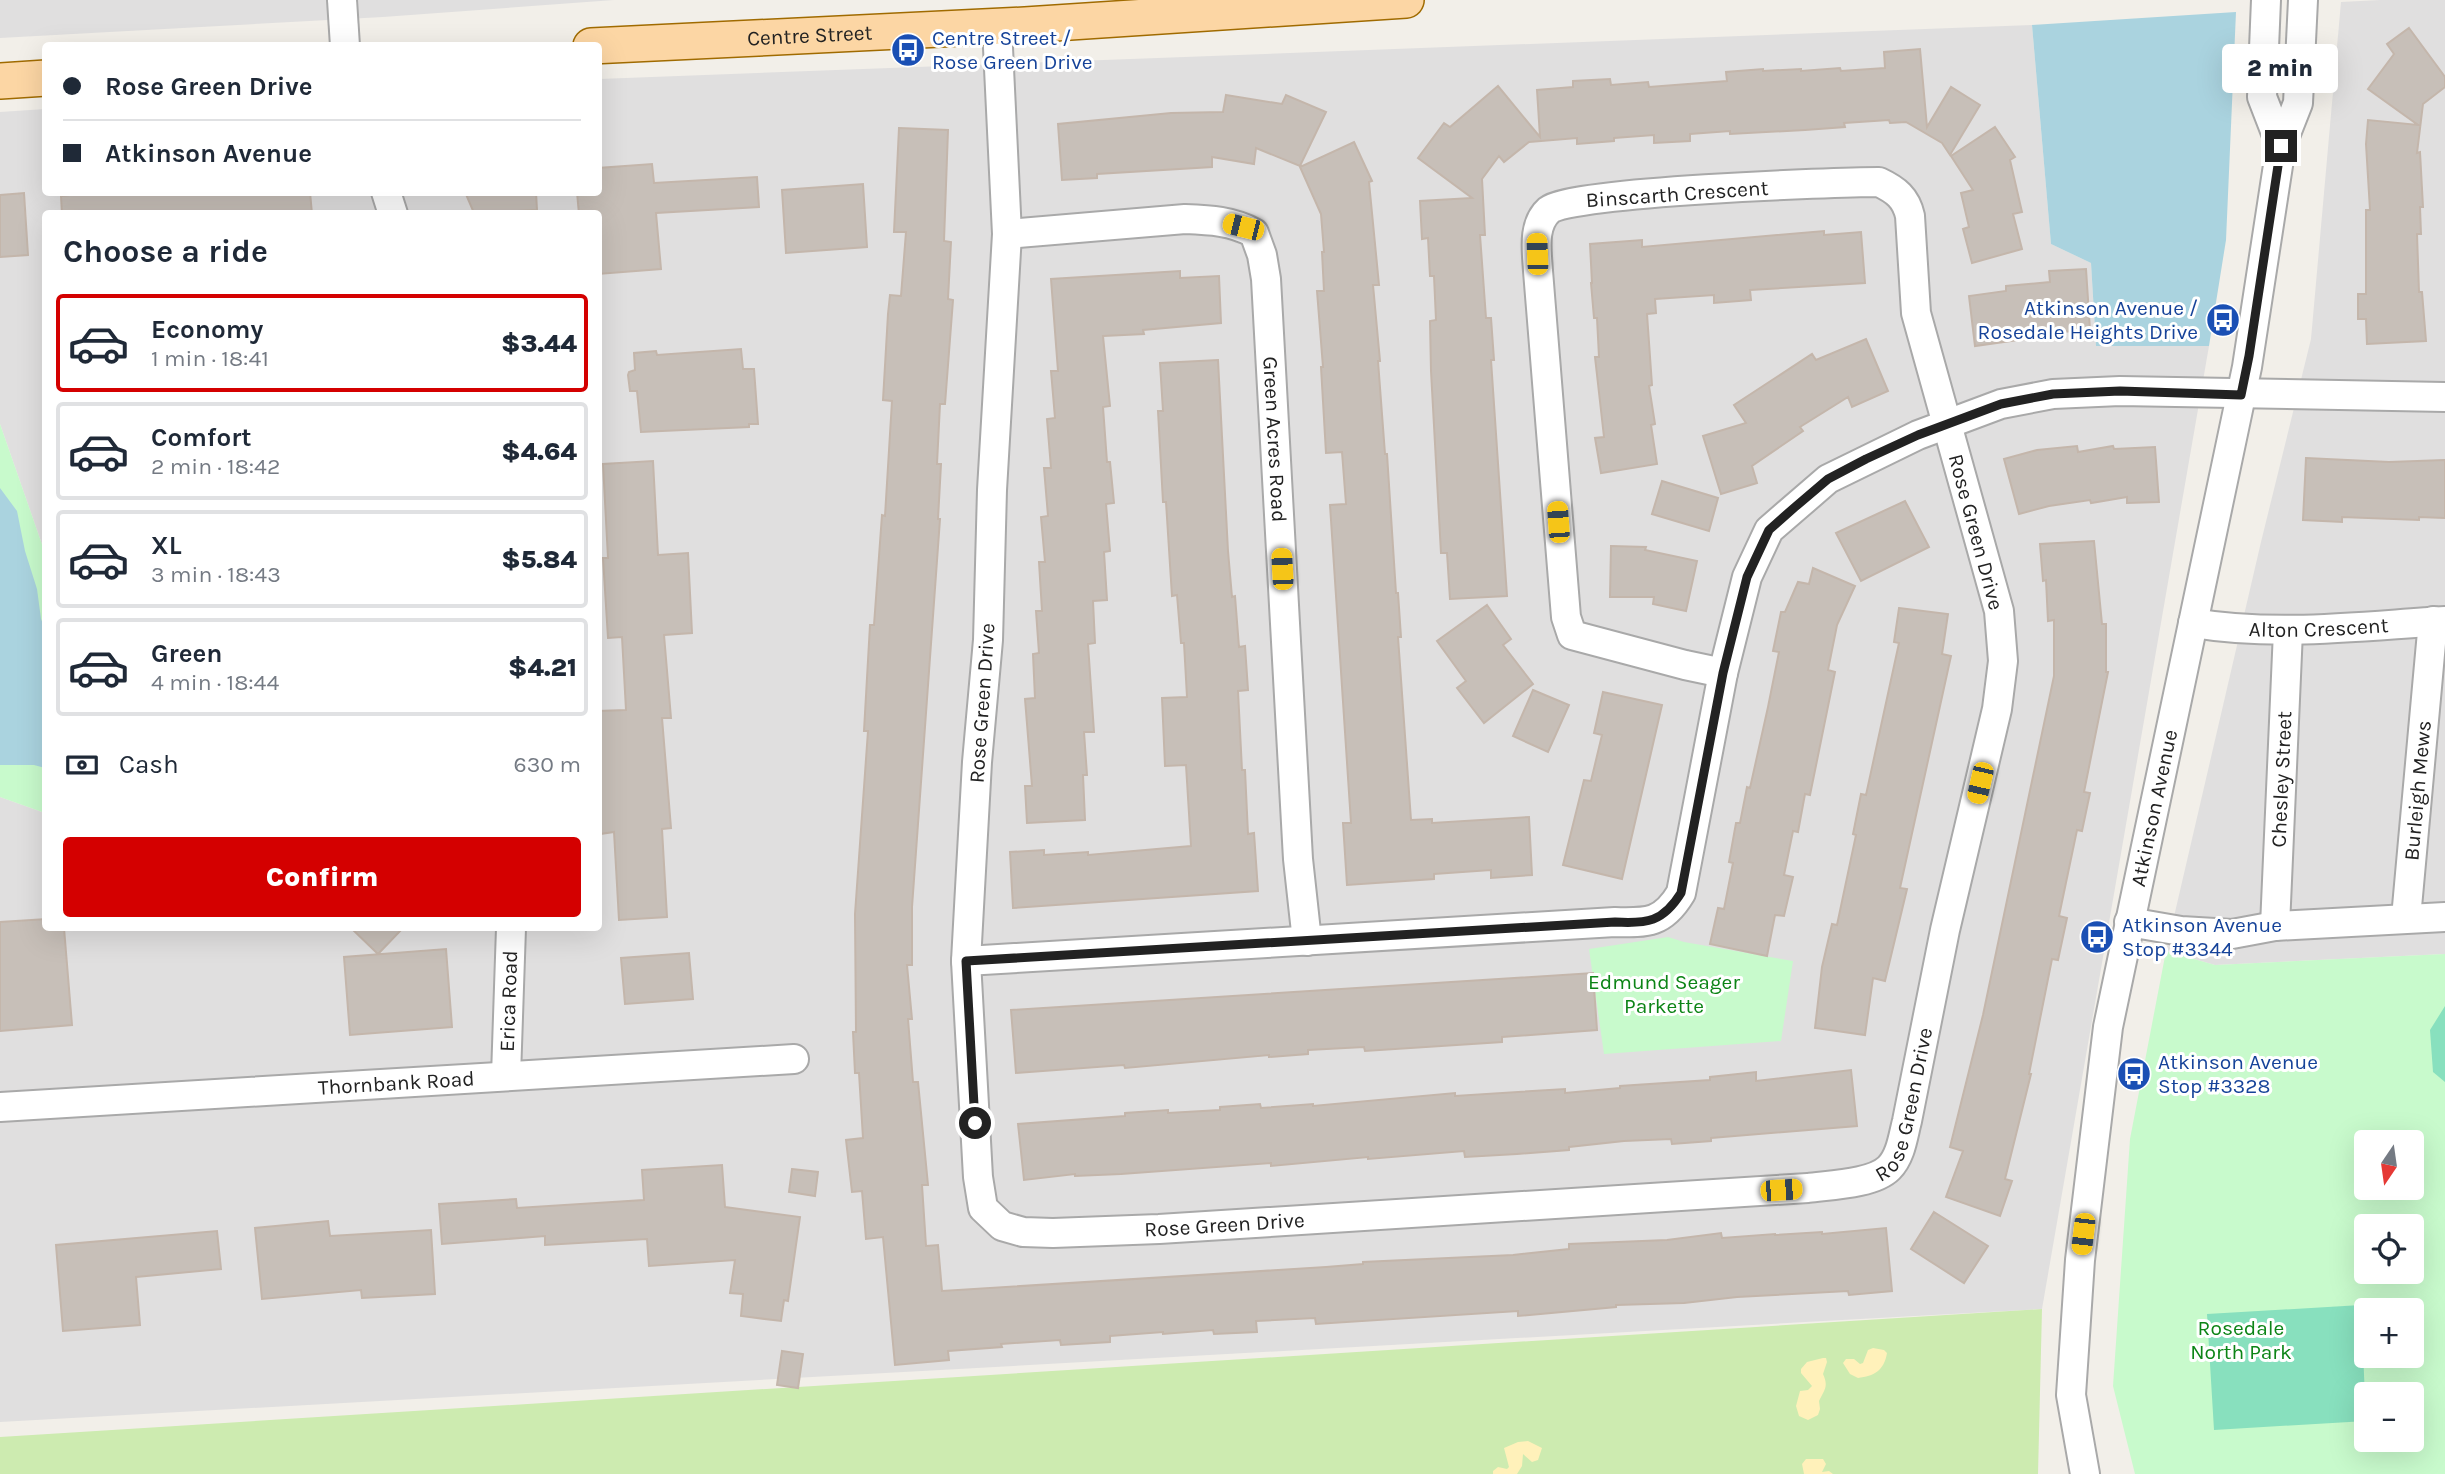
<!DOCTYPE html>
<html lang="en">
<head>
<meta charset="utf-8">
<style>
  :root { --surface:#fff; --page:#f6f6f7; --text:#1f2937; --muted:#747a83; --line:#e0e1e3; --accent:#d40000 }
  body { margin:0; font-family:Karla,sans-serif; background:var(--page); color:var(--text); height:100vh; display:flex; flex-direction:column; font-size:26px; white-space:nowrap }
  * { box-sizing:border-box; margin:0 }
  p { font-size:23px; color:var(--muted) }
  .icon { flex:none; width:38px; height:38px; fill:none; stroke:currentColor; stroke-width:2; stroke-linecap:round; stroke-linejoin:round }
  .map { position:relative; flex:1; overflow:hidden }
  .drawer { position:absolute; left:42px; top:210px; width:560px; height:721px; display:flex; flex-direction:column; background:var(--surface); border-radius:7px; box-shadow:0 7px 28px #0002 }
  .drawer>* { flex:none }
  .hud { position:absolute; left:42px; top:42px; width:560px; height:154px; border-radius:7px; box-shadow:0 7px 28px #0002; display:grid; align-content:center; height:154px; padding:0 21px; background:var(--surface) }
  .needle { width:46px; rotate:193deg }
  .fabs { position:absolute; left:2354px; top:1130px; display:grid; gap:14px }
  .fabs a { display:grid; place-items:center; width:70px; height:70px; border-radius:7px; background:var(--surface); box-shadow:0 7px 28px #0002; font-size:35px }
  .end { position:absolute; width:32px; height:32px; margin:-16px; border:9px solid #222; background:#fff; box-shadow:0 0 0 4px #fff }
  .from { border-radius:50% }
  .bubble { position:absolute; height:49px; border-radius:7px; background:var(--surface); box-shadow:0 7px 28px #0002; font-size:23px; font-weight:800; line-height:49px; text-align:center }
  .car { position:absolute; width:21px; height:42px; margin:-21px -10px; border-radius:9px; box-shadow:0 0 5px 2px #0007; background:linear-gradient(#f5c518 24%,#345 0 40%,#f5c518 0 76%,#345 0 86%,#f5c518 0) }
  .hud b { display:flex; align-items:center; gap:24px; height:66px; font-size:26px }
  .hud b+b { border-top:2px solid var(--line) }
  .hud i { width:18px; height:18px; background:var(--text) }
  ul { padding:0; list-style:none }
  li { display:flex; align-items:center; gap:21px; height:98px; margin:0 14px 10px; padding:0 7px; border:4px solid var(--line); border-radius:7px }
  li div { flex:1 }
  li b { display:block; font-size:26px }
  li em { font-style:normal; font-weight:800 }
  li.selected { border-color:var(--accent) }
  li>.icon { width:63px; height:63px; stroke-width:1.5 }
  h2 { padding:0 21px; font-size:32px; line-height:84px }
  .pay { display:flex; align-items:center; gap:18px; height:77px; padding:0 21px; font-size:26px }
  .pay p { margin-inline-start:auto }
  .button { display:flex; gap:14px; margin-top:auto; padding:14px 21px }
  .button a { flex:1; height:80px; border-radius:7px; background:var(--accent); color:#fff; font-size:28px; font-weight:800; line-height:80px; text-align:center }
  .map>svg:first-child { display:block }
</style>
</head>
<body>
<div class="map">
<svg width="2445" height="1474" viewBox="0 0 2445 1474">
  <rect width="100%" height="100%" fill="#f2efe9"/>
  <!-- residential -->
  <path fill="#e0dfdf" d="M0,0h614l-231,17 -383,21z
    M2380,0h65v954l-230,11 -49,-14 95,-409 50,-203 30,-337z
    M2032,25l19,219 40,19 5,83h113l-167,963 -2042,113v-625l45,16 1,115h552v-714h-552l-1,339 -45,-129v-312l45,-3 1,83h552l1,-113z"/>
  <!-- grass -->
  <path fill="#cdebb0" d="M2042,1309l-4,165h-2038v-37z"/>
  <!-- sand -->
  <path fill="#fff1ba" d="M1873,1348l11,2 3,3c-3,18 -13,23 -29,25l-8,-4 -7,-11 3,-4h8l6,5 3,-1 5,-13z
    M1823,1358h3l1,4 -4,12c6,13 1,16 -4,27l1,8 -2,6 -10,5 -9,-4 -3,-10 4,-15 8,-1 4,-4 -11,-13v-4l6,-7z
    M1528,1441l14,7 -4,12 -6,2 -9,-8 -1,12 -5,8h-24v-3l5,-4 9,2 2,-2 -5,-19 14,-6z
    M1806,1459h17l3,5 -4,8 7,-1 4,3h-29l-2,-10z"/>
  <!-- park -->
  <path fill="#c8facc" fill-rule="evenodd" d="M0,424l45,129v260l-45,-16z
    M1668,937l16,5 109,19 -12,80 -177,13 -15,-105z
    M2166,951l49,14 230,-11v520h-310l-22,-88 17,-247zM2366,1143h46v45h-46zM2366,1227h46v45h-46zM2366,1311h46v45h-46zM2366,1395h46v45h-46z"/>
  <!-- pitch -->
  <path fill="#88e0be" d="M2445,1006v76l-12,-10 -3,-42z
    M2361,1305l5,116 -152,9 -7,-116z"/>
  <!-- water -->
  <path fill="#aad3df" d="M2236,12l-10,228 -17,106h-113l-5,-83 -40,-19 -19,-219z
    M0,488l17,23 8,40 12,38 4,30 4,10v139l-11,-3h-34z"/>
  <!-- building -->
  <path fill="#c7bfb8" stroke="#c4b6ab" stroke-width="2" d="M2409,28l36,49v10l-22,17 -6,49 3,-1 3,55h-3l1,27h-4l2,58h3l4,49 -59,3 -1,-25h-8v-25h8v-84h4l-4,-66 2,-24 50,5 -50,-36 26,-35 -7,-10z
    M1920,49l7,78 24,-40 29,18 -30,50 -8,-12 -36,-21 -16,1 -1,-3 -45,3 1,4 -40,3 -75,4v-3l-40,3v7l-36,2v-8l-40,3v3l-37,3v-6l-48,4 -25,20 -5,-6 -17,23 3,56h-5l6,83h5l3,42h-3l16,236 -57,3 -3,-46h-6l-10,-182 -1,-50 6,-1 -2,-44h-4l-2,-38 -6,1 -2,-38 52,-3 -54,-40 26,-35 6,4 48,-41 42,51 -3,-47 36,-3v-6l37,-2 1,6 37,-3 1,5 78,-6 -1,-9 37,-3v2l38,-2v2l39,-3 1,3 44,-3 -1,-16z
    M1226,95l56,9 4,-9 40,17 -26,54 -44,-18 -2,16 -42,-7v10l-115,7v4l-35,2 -4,-56 113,-11 52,-1z
    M1995,127l20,30 -5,3 12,52 -9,2 9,35 -50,14 -9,-34 6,-2 -8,-34 12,-3 -22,-34z
    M899,128l49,2 -4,111 7,1 -3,57 5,1 -8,104h-5l-3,60h4l-3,55h2l-28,388v58h-5l5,54h-4l5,63h5l10,103h-6l4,61 12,-1 4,46 384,-24 37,-3v-2l150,-7 56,-6v-5l98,-4 54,-7 1,5 53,-4v1l47,-3v2l64,-6 6,63 -43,4 -1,-4 -111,6 -53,6 -68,2v2l-98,9v-5l-202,13 -1,-6 -59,3 1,11 -43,2 -1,-4 -50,4v-2l-53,4v6l-49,3 -1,-5 -59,4 1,3 -54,4 1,9 -54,5 -12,-128 -17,2 -4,-48 -10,1 -6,-52 17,-2 -4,-65h-4l-2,-41h3l-1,-118 13,-183h-4l6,-106h4l8,-110 3,1 7,-115 -9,-1 5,-86 2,-19 11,1 5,-64h-12z
    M1354,142l18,39 -3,1 10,103h-6l7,76h-2l7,93h2l9,139h2l3,44h-3l13,183 21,-1v4l97,-6 3,58 -41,3v-8l-57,4v5l-87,6 -4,-62h8l-21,-318 16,-1 -4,-52 -16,1 -5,-86h2l-6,-76h7l-2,-39h2l-3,-38 -21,-47z
    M652,164l2,19 103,-6 2,30 -103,6 5,56 -63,5v-60h-19l-2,-22h21v-24z
    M863,184l4,63 -81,6 -4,-63z
    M95,192h134v3l81,-3 2,22h-250l-1,-18z
    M465,192h71l1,18 -63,3z
    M24,193l4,62 -28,2v-62z
    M1824,231v4l37,-3 4,51 -115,7 1,10 -37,3v-8l-59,4 1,14 -9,1 5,71 -3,1 6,38 -4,1 6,39 -56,9 -6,-35 9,-1 -9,-80h4l-2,-39h-3l-3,-35h1l-2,-39 52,-4v7z
    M2086,269l4,61 -45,3 1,3 -71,10 -6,-50 37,-5v-5l44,-4 -1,-11z
    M1180,271v7l39,-2 2,47 -78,7 1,4 -41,2 7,70 -7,1 4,55h3l4,41 -8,1 4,47 -6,1 3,48 -14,1 2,42 -7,1 6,88h-10l3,43h-4l2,45 -58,3 -2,-37h7l-7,-87 10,-1 -2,-44 6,-1 -3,-42h6l-3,-49h6l-4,-45 7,-1 -4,-48h7l-4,-49 8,-1 -4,-47h7l-7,-92z
    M1866,339l22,52 -36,16 -4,-10 -48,30 3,4 -51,35 5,17 -36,11 -18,-58 43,-13 -12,-18 78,-51 4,6z
    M741,349l2,20h11l4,55h-9v3l-108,5 -4,-41h-7l-2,-16 1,-3 6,-2 -1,-17 22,-2 1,4z
    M1218,360l10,191 4,46 3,-1 4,51 6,-1 3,44 -10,1 4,79h3l3,64 6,-1 4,58 -245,17 -3,-56 34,-2v5l44,-3v3l103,-9 -5,-81 -21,1 -3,-68 25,-1 -3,-54h-3l-4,-48 -5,1 -6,-94h-3l-5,-91h5l-3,-48z
    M2077,446l1,6 35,-6 1,3 41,-2 4,55 -32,1v-6l-36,6 -1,-3 -41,6 -30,8 -15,-55 33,-9z
    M2306,458l83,4 56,-2v58l-26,-1v3l-77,-3v5l-39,-2z
    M653,461l5,94 30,-2 4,80 -28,2 7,83h-9l9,110 -9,1 5,88 -48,3 -5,-88 -14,2 -2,-24v-99l28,-1 -4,-73 -14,1 -5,-80h5l-5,-94z
    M1662,481l56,17 -9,33 -57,-17z
    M1905,501l24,46 -68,34 -25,-48z
    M2094,541l8,83h4v48h2l-24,120 6,1 -8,38 -5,-1 -18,86 8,2 -9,42 -6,-1 -23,115h2l-26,105 7,2 -12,35 -54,-19 17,-46 -13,-4 33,-132 71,-339v-56l-6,1 -2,-41 -3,1 -3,-37z
    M1611,546l35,1 -1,3 52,11 -11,50 -33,-7 1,-7h-44z
    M1813,568l42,18 -18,39 -9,45 7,2 -25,123 -5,-1 -7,38 -5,-1 -9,44 9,2 -9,39 -9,-1 -8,41 -57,-12 8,-36 6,1 9,-46 -4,-1 7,-39h4l7,-36 3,1 18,-81 11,-55 -6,-1 8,-39h4l13,-30 11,2z
    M1487,605l24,34 -8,6 30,39 -49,39 -27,-35 9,-7 -29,-40z
    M1899,608l49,6 -6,40 9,2 -51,232 7,1 -22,92 -12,-3 -8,57 -50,-7 7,-61 10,-43 5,1 19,-90 -3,-1 8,-40 5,1 33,-152 -5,-1z
    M1533,690l36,15 -21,47 -35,-16z
    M1603,692l59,13 -40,174 -59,-14 21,-85 7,1 11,-46 -8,-2z
    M46,919v9h18l8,97 -72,6v-109z
    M351,928h52l-25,26z
    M446,949l6,78 -102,8 -6,-78z
    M689,953l4,46 -68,5 -4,-46z
    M1593,973l4,57 -95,7v5l-137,9 -1,-4 -56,3v4l-39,3v-2l-144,13 -1,-3 -108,8 -5,-63z
    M1851,1070l6,56 -146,12v3l-39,3 -1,-5 -47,2 -55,6v3l-52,4 -52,3 -1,-6 -96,8v-2l-97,9v-3l-150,11 -46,2v-2l-51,6 -6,-56 107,-8v-3l43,-3v3l52,-3v-3l40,-3 1,4 52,-4v2l142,-13v3l110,-7v4l55,-5v-2l90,-6v-3l46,-5v9z
    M722,1165l3,42 75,10 -12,84 -4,-1 -3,21 -40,-5 2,-22 -13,-1 5,-33 -86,6 -2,-27 -102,6v-9l-103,8 -3,-40 77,-5 1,9 127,-8 -2,-30z
    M792,1169l26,3 -3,24 -26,-4z
    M1934,1212l54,34 -24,37 -53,-34z
    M328,1221l2,15 101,-6 4,64 -73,4 -1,-8 -99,9 -7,-71z
    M217,1231l4,38 -85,8 4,48 -77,6 -7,-86z
    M782,1351l21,3 -5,34 -21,-3z"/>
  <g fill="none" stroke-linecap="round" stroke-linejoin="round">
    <!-- minor casing -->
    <g stroke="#a9a9a9" stroke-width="32">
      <g id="minor">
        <path d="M342,0l3,46"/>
        <path d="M2266,0l-4,97 19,49"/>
        <path id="s1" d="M997,27l10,207 -15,256 -4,150 -11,122 -11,199 12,216 5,31 19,18 21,6 30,1 106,-4 649,-41c22,-3 65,-4 81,-20 12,-12 14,-32 18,-47l38,-191 52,-221 6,-48 -4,-50 -83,-298 -6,-97c-4,-18 -14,-26 -31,-34 -43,0 -310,10 -330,28 -17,15 -12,42 -11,61l28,346 6,18 113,30 38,8"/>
        <path d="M386,192l7,22"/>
        <path id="s2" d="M1007,234l178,-15c25,1 47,2 69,14l8,22 4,24 32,580 9,82"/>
        <path id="s3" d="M2193,623c84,14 168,3 252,-2"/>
        <path id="s4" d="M2406,918l27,-297"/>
        <path d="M2129,922l52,9 51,3 43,-8 170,-9"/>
        <path id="s5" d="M2275,926l13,-295"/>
        <path d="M966,961l649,-39c33,1 48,1 66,-29l42,-220 24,-96 22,-47 59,-51 90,-44 83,-31 52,-10 67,-3 325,6"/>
        <path id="s6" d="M506,1076l5,-148"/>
        <path id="s7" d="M0,1107l794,-48"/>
        <path id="s8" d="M2085,1474l-14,-79 9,-135 28,-233 139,-660 34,-221 17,-43 5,-103"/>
      </g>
    </g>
    <!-- major casing -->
    <g stroke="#a06b00" stroke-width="38">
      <g id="major">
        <path id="s9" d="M591,46l434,-21 381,-25"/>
        <path d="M0,81l46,-3"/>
      </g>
    </g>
    <!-- minor -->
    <use href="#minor" stroke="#fff" stroke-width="28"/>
    <!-- major -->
    <use href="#major" stroke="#fcd6a4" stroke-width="35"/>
  </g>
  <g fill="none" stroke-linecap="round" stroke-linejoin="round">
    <!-- route -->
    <path stroke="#222" stroke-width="9" d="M975,1123l-9,-162 649,-39c32,2 48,0 66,-29l42,-220 24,-96 22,-47 26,-23 33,-28 38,-20 52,-24 83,-31 52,-10 67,-3 121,4 8,-39 32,-210"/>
  </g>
  <!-- icons -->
  <defs>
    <g id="bus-disc" transform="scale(1.75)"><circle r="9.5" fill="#1a4fb4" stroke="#fff"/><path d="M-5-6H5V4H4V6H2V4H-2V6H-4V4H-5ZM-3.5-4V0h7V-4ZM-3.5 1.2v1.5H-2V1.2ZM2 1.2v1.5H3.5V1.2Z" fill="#fff"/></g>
  </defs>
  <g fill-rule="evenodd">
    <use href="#bus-disc" x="908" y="50"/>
    <use href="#bus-disc" x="2223" y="320"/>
    <use href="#bus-disc" x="2097" y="937"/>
    <use href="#bus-disc" x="2134" y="1074"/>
  </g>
  <g text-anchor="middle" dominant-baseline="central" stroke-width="6" stroke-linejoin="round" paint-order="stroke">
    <!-- street labels -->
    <g font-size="21" fill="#222" stroke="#fff">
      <text stroke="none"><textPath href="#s9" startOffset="219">Centre Street</textPath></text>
      <text transform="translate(1677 194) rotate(-4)">Binscarth Crescent</text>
      <text stroke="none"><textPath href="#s2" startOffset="458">Green Acres Road</textPath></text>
      <text transform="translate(1976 532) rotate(75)">Rose Green Drive</text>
      <text stroke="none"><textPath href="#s3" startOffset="126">Alton Crescent</textPath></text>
      <text transform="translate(982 703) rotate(-86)">Rose Green Drive</text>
      <text stroke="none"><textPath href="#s5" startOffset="147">Chesley Street</textPath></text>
      <text stroke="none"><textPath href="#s4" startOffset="128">Burleigh Mews</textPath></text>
      <text stroke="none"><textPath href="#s8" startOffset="674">Atkinson Avenue</textPath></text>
      <text stroke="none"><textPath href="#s6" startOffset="75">Erica Road</textPath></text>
      <text stroke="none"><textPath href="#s7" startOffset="397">Thornbank Road</textPath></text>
      <text stroke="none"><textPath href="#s1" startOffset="2168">Rose Green Drive</textPath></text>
      <text stroke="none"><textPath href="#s1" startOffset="1433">Rose Green Drive</textPath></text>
    </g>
    <!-- transit labels -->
    <g font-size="21" fill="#164399" stroke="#fff" text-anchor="start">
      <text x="932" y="38">Centre Street /<tspan x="932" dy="24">Rose Green Drive</tspan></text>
      <text x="2198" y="308" text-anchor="end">Atkinson Avenue /<tspan x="2198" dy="24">Rosedale Heights Drive</tspan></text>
      <text x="2122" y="925">Atkinson Avenue<tspan x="2122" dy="24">Stop #3344</tspan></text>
      <text x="2158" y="1062">Atkinson Avenue<tspan x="2158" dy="24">Stop #3328</tspan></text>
    </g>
    <!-- park labels -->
    <g font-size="21" fill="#0c8416" stroke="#fff">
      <text x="1664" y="982">Edmund Seager<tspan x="1664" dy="24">Parkette</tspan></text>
      <text x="2241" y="1328">Rosedale<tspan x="2241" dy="24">North Park</tspan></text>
    </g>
  </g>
</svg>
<div class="fabs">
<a><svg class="needle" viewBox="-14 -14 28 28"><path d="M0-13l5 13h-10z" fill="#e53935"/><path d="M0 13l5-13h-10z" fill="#747a83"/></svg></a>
<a><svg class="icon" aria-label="locate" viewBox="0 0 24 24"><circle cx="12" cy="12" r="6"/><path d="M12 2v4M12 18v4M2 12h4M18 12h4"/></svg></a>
<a>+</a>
<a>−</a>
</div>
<i class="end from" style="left:975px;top:1123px"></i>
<i class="end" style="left:2281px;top:146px"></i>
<div class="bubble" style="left:2222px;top:44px;width:116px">2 min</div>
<i class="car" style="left:1243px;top:227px;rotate:284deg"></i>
<i class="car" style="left:1537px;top:254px;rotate:358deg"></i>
<i class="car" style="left:1558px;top:522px;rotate:356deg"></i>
<i class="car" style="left:1282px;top:569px;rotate:357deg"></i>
<i class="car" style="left:1980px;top:783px;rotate:193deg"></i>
<i class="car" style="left:1781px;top:1190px;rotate:86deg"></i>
<i class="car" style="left:2083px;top:1234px;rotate:187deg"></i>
<div class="hud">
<b><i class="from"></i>Rose Green Drive</b>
<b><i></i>Atkinson Avenue</b>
</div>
<section class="drawer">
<h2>Choose a ride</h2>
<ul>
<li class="selected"><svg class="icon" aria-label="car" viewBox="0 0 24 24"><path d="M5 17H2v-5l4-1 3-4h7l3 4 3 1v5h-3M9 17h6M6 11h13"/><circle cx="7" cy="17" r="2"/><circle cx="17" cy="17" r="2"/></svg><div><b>Economy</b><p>1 min · 18:41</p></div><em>$3.44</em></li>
<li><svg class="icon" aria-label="car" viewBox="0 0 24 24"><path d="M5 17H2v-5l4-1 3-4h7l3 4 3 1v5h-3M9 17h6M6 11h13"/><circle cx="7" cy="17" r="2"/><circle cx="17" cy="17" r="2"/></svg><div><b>Comfort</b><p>2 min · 18:42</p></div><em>$4.64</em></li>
<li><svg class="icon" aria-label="car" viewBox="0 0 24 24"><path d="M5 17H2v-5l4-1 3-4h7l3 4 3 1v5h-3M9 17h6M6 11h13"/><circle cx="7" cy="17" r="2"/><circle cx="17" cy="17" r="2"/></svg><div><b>XL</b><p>3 min · 18:43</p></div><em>$5.84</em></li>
<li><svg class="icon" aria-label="car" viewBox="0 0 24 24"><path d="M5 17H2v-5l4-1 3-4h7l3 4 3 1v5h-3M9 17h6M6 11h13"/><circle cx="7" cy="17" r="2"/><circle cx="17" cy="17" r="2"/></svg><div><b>Green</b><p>4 min · 18:44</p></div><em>$4.21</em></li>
</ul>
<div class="pay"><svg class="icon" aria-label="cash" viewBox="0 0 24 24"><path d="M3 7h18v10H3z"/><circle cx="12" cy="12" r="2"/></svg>Cash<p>630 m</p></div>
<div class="button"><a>Confirm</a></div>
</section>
</div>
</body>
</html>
